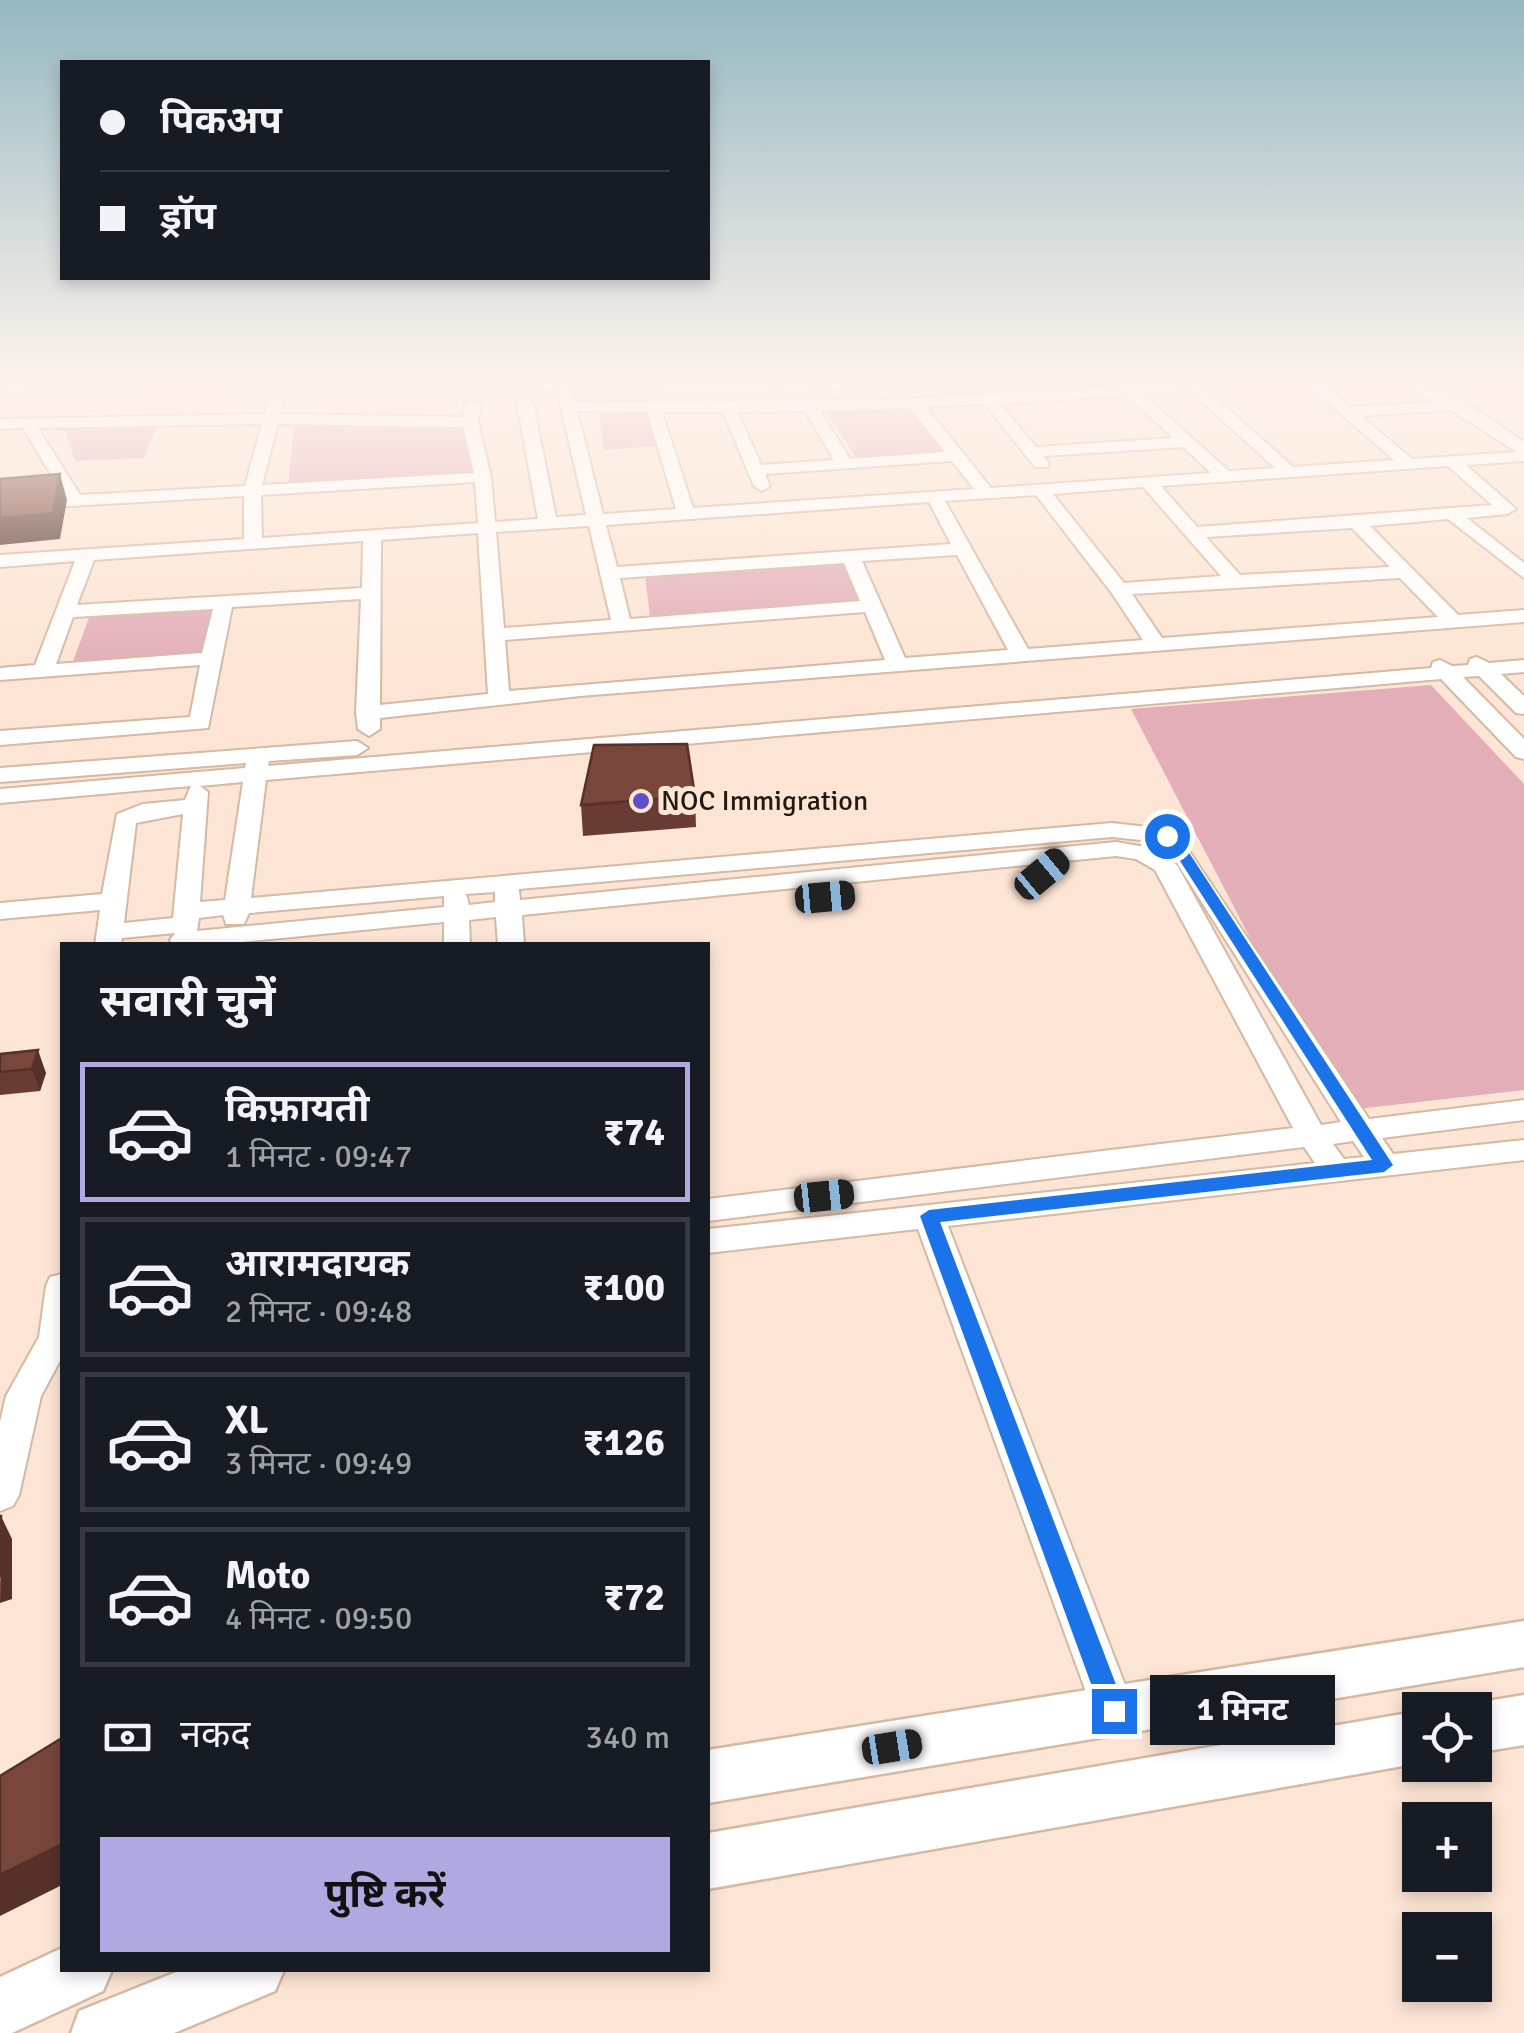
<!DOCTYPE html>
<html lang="hi">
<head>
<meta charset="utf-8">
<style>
  :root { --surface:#171b24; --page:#242831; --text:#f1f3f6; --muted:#9ea1a6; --line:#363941; --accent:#b0a9e1 }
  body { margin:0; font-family:Signika,"Noto Sans Devanagari",sans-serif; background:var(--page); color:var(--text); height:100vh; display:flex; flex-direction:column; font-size:38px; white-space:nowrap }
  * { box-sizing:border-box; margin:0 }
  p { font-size:32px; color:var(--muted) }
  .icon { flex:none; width:55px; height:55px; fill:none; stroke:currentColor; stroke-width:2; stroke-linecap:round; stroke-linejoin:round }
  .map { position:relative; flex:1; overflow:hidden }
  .sheet { position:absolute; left:60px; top:942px; width:650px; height:1030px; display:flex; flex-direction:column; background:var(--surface); border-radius:0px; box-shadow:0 5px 15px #0003 }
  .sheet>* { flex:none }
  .top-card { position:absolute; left:60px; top:60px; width:650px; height:220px; border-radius:0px; box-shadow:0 5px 15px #0003; display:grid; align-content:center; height:220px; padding:0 40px; background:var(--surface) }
  .fabs { position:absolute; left:1402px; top:1692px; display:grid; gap:20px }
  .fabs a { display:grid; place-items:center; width:90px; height:90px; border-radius:0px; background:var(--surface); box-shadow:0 5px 15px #0003; font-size:50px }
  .end { position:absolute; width:45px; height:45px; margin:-22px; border:12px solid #1a73e8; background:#fff; box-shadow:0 0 0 5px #fff }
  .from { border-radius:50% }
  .bubble { position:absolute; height:70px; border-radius:0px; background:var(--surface); box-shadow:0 5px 15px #0003; font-size:32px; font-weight:700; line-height:70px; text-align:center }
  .car { position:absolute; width:30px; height:60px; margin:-30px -15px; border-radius:12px; box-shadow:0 0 8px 2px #0007; background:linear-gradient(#222 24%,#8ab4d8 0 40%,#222 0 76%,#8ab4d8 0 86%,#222 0) }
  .top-card b { display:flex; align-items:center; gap:35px; height:95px; font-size:38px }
  .top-card b+b { border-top:2px solid var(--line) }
  .top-card i { width:25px; height:25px; background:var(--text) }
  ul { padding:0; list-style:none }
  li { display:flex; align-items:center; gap:30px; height:140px; margin:0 20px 15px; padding:0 20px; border:5px solid var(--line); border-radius:0px }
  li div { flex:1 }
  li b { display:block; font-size:38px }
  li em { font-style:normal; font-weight:700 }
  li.selected { border-color:var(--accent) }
  li>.icon { width:90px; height:90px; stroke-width:1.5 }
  h2 { padding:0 40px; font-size:45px; line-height:120px }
  .pay { display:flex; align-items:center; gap:25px; height:110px; padding:0 40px; font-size:38px }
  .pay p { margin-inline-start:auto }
  .primary-button { display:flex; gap:20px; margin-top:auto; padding:20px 40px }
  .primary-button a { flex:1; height:115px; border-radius:0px; background:var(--accent); color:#111; font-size:40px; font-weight:700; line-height:115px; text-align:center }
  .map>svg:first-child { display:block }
</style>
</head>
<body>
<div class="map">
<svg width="1524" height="2033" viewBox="0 0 1524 2033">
  <rect width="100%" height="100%" fill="#fce5d4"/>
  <!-- green -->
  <path fill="#e3aeb8" d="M914,409l31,43 -89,5 -30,-45z
    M599,412h54l7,34 -56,4z
    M157,425l-13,33 -69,3 -11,-34z
    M294,426l177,2 7,46 -190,10z
    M850,562l15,40 -215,15 -5,-41z
    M220,606l-10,49 -138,9 18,-49z
    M1431,685l93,99v306l-184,21 -209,-402z"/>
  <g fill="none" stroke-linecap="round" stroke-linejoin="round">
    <!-- minor casing -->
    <g stroke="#d4b9a4" stroke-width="4">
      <path id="minor" d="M145,382l-7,4 -138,6v-8z
        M223,382h732l-7,4 -171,6 -206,-2 3,12 306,-2 318,-18 95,85 101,-7 -90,-78h16l30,25 85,-5 -38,-20c46,0 90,35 127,60v19l-58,4 50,44 -9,5 -40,4 57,45v15l-76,-59 -78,7 88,89 66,-5v12l-944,74 -200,22v11l-11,7 -11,-7 -2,-16 5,-114 -129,8 -24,121 -208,17v-14l190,-14 10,-52 -200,15v-12l35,-3 40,-104 -75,6v-12l244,-16v-43l-244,14v-10l64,-4 -41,-68 -23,1v-10l265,-5 3,-12 8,-5 8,5 -4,12 183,3 2,-12 8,-5 8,5 -3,17 13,55 4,45 43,-3 -21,-116 8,-5 8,5 23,114 30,-2 -29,-125 -327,-4zM1189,390l86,78 -46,3 -86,-77zM1127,395l46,43 -137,9 -36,-43zM985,404l50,63h12l2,-3 -6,-8 140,-9 28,26 -220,15 -65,-81zM910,408l35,44 -95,7 -30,-48zM1451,410l66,42 -105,7 -51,-43zM577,411l70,1 29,97 -73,5zM805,411l29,49 -73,5 -23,-53zM662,412h61l31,74 8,5 8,-5 -5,-12 187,-13 22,28 -281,19zM262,424l-17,62 -165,9 -42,-67zM278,424l185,3 11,46 -212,12zM1448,466l44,39 -295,22 -36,-41zM475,482l3,41 -216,15 -1,-43zM1144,487v1l77,88 -97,7 -71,-89zM1036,495l75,97 32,48 -115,9 -83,-148zM929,502l22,42 -334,23 -11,-42zM589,526l22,94 -107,8 -8,-96zM1352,528l38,39 -150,8 -34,-38zM478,533l10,161 -108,11 1,-165zM363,541l-1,47 -285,17 17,-45zM957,555l51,95 -103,8 -43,-97zM844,563l16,38 -230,18 -10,-41zM1400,578l38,39 -276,21 -30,-44zM213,609l-11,44 -146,11 17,-47zM865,612l20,48 -376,31 -4,-51z
        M1477,657l12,6 35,-3v12l-23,2 23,22v18l-8,-1 -37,-37 -16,1 61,62v20l-8,-2 -75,-78 -1175,101 -15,118 861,-75 63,7 194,289 155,-19v20l-142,18 11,16 131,-14v20l-576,66 187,485 -6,14 -15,6 -15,-6 -6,-14 -175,-482 -210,24v-24l607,-66 -11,-16 -596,74v-22l585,-71 -138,-258 -19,-11 -20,-3 -594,59 2,30h-26l-2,-28 -27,3 1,25h-26v-23l-233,23h-38l-3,-5 5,-7 -53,5 -1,7h-26l5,-35 -100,9v-16l102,-9 15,-80 26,-10 42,-4 6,-14 -191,17v-14l245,-21 1,-5 -246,19v-14l357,-27 11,7 -11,7 -88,6 -1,5 1163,-98 2,-6 7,-2 12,6 16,-1 2,-6zM243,782l-18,118 -25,2 8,-110 -8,-6zM183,814l-10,104 -49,5 12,-100zM1112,837l48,5 10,10 171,270 -20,3 -144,-260 -26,-17 -35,-6 -596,58 -1,-11zM495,892v10l-26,3 -3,-11zM444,896v11l-247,24 2,-13 24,-3 3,9h18l5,-11zM1353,1141l11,16 -20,2 -11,-15z
        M62,1274v83l-21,39 -22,99 -6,11 -13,5v-89l6,-26 33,-59 7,-51 4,-9z"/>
    </g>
    <!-- tertiary casing -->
    <g stroke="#d4b9a4" stroke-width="5">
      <path id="tertiary" d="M1524,1621v46l-816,136v-53z
        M1524,1695v50l-49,8v-43h-19l19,-7z
        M1420,1711v52l-712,126v-56z
        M62,1948v22h50l-9,21 -91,42h-12v-56z
        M181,1970h103l-9,21 -101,42h-103l8,-22z"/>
    </g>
    <!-- minor -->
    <use href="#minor" fill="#fff" fill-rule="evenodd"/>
    <!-- tertiary -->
    <use href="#tertiary" fill="#fff" fill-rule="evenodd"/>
  </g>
  <!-- wall -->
  <path fill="#683c34" d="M695,796l1,31 -113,9 -2,-31z
    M0,1054l46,19 -6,18 -40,4z"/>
  <!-- shaded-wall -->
  <path fill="#55312a" d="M60,474l7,26 -7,39 -60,6v-27z
    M38,1050l8,23 -6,18 -8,-22z
    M1,1516l11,23v60l-12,4z
    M62,1844v41l-62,31v-41z"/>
  <!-- building -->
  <path fill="#79463c" stroke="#55312a" stroke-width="2.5" d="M60,474l-7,39 -53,5v-39z
    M687,744l8,52 -114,9 13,-60z
    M38,1050l-6,19 -32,3v-18z
    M0,1516h1l-1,61z
    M62,1738v106l-62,31v-99z"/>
  <!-- sky -->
  <linearGradient id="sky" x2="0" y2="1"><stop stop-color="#95b8c2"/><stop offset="0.57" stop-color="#fef3ec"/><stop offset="1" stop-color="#fef3ec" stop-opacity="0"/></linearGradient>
  <rect width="1524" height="667" fill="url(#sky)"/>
  <!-- route -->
  <path fill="#1a73e8" d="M1162,833h10l12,12 209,320 -9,7 -444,50 186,489 -4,8 -8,3 -9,-3 -4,-8 -181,-495 9,-6 443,-50 -199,-310 -13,-14z"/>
  <!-- markers -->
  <circle fill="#614fc8" stroke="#fce5d4" stroke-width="4" cx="641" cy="801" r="10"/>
  <g text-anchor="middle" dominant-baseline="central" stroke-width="10" stroke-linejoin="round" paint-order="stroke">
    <!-- poi labels -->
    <g font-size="28" fill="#231912" stroke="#fce5d4" text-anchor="start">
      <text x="661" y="801">NOC Immigration</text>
    </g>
  </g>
</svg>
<div class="fabs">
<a><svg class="icon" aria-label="locate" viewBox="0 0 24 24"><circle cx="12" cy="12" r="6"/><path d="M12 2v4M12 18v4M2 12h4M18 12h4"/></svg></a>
<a>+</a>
<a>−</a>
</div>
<i class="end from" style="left:1167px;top:836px"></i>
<i class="end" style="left:1114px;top:1711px"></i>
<div class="bubble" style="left:1150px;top:1675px;width:185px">1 मिनट</div>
<i class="car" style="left:1042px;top:874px;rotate:50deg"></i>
<i class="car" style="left:825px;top:897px;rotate:85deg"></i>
<i class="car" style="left:824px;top:1196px;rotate:84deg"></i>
<i class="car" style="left:892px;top:1747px;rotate:81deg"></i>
<div class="top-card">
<b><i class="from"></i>पिकअप</b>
<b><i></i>ड्रॉप</b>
</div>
<section class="sheet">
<h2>सवारी चुनें</h2>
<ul>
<li class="selected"><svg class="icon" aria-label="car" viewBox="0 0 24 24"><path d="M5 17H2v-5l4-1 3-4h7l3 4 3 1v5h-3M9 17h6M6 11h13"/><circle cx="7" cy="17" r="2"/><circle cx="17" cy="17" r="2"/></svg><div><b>किफ़ायती</b><p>1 मिनट · 09:47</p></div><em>₹74</em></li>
<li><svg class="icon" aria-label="car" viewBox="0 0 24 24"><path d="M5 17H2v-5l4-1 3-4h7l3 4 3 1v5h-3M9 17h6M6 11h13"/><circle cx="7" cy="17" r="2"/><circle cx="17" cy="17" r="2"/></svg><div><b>आरामदायक</b><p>2 मिनट · 09:48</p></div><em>₹100</em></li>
<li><svg class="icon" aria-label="car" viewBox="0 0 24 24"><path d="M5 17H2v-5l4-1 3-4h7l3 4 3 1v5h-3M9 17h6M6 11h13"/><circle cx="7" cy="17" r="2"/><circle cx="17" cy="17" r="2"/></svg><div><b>XL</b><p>3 मिनट · 09:49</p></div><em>₹126</em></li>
<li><svg class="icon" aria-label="car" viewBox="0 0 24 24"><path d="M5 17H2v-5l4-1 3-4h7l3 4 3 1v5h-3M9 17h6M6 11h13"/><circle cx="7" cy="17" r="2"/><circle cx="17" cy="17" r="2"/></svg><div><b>Moto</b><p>4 मिनट · 09:50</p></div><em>₹72</em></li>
</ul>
<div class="pay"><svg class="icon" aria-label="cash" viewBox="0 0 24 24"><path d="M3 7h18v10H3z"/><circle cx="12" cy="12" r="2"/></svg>नकद<p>340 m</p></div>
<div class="primary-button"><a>पुष्टि करें</a></div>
</section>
</div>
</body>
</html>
